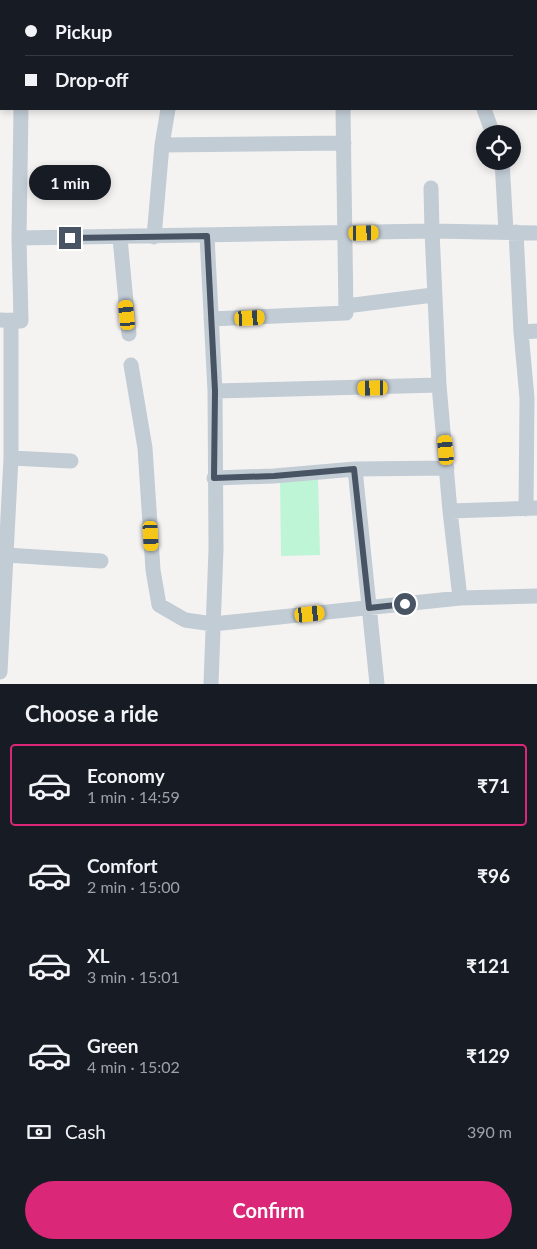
<!DOCTYPE html>
<html lang="en">
<head>
<meta charset="utf-8">
<style>
  :root { --surface:#171b24; --page:#20242c; --text:#f1f3f6; --muted:#9ea1a6; --line:#363941; --accent:#db2777 }
  body { margin:0; font-family:Lato,sans-serif; background:var(--page); color:var(--text); height:100vh; display:flex; flex-direction:column; font-size:19px; white-space:nowrap }
  * { box-sizing:border-box; margin:0 }
  p { font-size:16px; color:var(--muted) }
  .icon { flex:none; width:28px; height:28px; fill:none; stroke:currentColor; stroke-width:2; stroke-linecap:round; stroke-linejoin:round }
  .map { position:relative; height:684px; overflow:hidden }
  .details { display:flex; flex-direction:column; background:var(--surface); flex:1 }
  .details>* { flex:none }
  .hud { position:absolute; left:0px; top:0px; width:538px; height:110px; box-shadow:0 2px 8px #0003; display:grid; align-content:center; height:110px; padding:0 25px; background:var(--surface) }
  .controls { position:absolute; left:476px; top:125px; display:grid; gap:10px }
  .controls a { display:grid; place-items:center; width:45px; height:45px; border-radius:50%; background:var(--surface); box-shadow:0 2px 8px #0003; font-size:25px }
  .end { position:absolute; width:22px; height:22px; margin:-11px; border:6px solid #485463; background:#fff; box-shadow:0 0 0 2px #fff }
  .from { border-radius:50% }
  .bubble { position:absolute; height:35px; border-radius:18px; background:var(--surface); box-shadow:0 2px 8px #0003; font-size:16px; font-weight:700; line-height:35px; text-align:center }
  .car { position:absolute; width:15px; height:30px; margin:-15px -8px; border-radius:6px; box-shadow:0 0 4px 1px #0007; background:linear-gradient(#f5c518 24%,#345 0 40%,#f5c518 0 76%,#345 0 86%,#f5c518 0) }
  .hud b { display:flex; align-items:center; gap:18px; height:48px; font-size:19px }
  .hud b+b { border-top:1px solid var(--line) }
  .hud i { width:12px; height:12px; background:var(--text) }
  ul { padding:0; list-style:none }
  li { display:flex; align-items:center; gap:15px; height:82px; margin:0 10px 8px; padding:0 15px; border:2px solid transparent; border-radius:5px }
  li div { flex:1 }
  li b { display:block; font-size:19px }
  li em { font-style:normal; font-weight:700 }
  li.active { border-color:var(--accent) }
  li>.icon { width:45px; height:45px; stroke-width:1.5 }
  h2 { padding:0 25px; font-size:22px; line-height:60px }
  .pay { display:flex; align-items:center; gap:12px; height:55px; padding:0 25px; font-size:19px }
  .pay p { margin-inline-start:auto }
  .primary-button { display:flex; gap:10px; margin-top:auto; padding:10px 25px }
  .primary-button a { flex:1; height:58px; border-radius:30px; background:var(--accent); color:#fff; font-size:20px; font-weight:700; line-height:58px; text-align:center }
  .map>svg:first-child { display:block }
</style>
</head>
<body>
<div class="map">
<svg width="537" height="684" viewBox="0 0 537 684">
  <rect width="100%" height="100%" fill="#f5f3f2"/>
  <!-- green -->
  <path fill="#bef5d7" d="M318,476l2,79 -39,1 -1,-77z"/>
  <g fill="none" stroke-linecap="round" stroke-linejoin="round">
    <!-- minor -->
    <path stroke="#c2ccd5" stroke-width="15" d="M337,0v1
      M403,0v1
      M186,1v-1
      M484,109l9,25
      M162,145l182,-2
      M502,161l4,70
      M516,232l5,100 6,66 -1,111
      M207,236l8,155
      M154,237l8,-92 6,-36
      M19,238l413,-7 -1,-43
      M120,238l9,96
      M346,306l87,-11
      M211,319l135,-6 -3,-204
      M0,320l21,1 -2,-83 2,-129
      M521,332l16,-1
      M131,365l14,83 8,122 6,35 26,15 28,4 247,-26 77,-2
      M439,385l11,126 10,87
      M11,458l60,3
      M355,469l22,215
      M214,478l60,-2 81,-7 92,-1
      M450,511l87,-3
      M6,555l95,6
      M0,672l11,-214v-138
      M211,684l5,-135 -1,-158 224,-6 -7,-154 105,2"/>
  </g>
  <g fill="none" stroke-linecap="round" stroke-linejoin="round">
    <!-- route -->
    <path stroke="#485463" stroke-width="6" d="M70,238l137,-2 8,155 -1,87 60,-2 80,-7 15,139 36,-4"/>
  </g>
</svg>
<div class="controls">
<a><svg class="icon" aria-label="locate" viewBox="0 0 24 24"><circle cx="12" cy="12" r="6"/><path d="M12 2v4M12 18v4M2 12h4M18 12h4"/></svg></a>
</div>
<i class="end from" style="left:405px;top:604px"></i>
<i class="end" style="left:70px;top:238px"></i>
<div class="bubble" style="left:29px;top:165px;width:82px">1 min</div>
<i class="car" style="left:364px;top:233px;rotate:89deg"></i>
<i class="car" style="left:127px;top:315px;rotate:354deg"></i>
<i class="car" style="left:250px;top:318px;rotate:87deg"></i>
<i class="car" style="left:373px;top:388px;rotate:269deg"></i>
<i class="car" style="left:446px;top:450px;rotate:355deg"></i>
<i class="car" style="left:151px;top:536px;rotate:177deg"></i>
<i class="car" style="left:310px;top:614px;rotate:84deg"></i>
<div class="hud">
<b><i class="from"></i>Pickup</b>
<b><i></i>Drop-off</b>
</div>
</div>
<section class="details">
<h2>Choose a ride</h2>
<ul>
<li class="active"><svg class="icon" aria-label="car" viewBox="0 0 24 24"><path d="M5 17H2v-5l4-1 3-4h7l3 4 3 1v5h-3M9 17h6M6 11h13"/><circle cx="7" cy="17" r="2"/><circle cx="17" cy="17" r="2"/></svg><div><b>Economy</b><p>1 min · 14:59</p></div><em>₹71</em></li>
<li><svg class="icon" aria-label="car" viewBox="0 0 24 24"><path d="M5 17H2v-5l4-1 3-4h7l3 4 3 1v5h-3M9 17h6M6 11h13"/><circle cx="7" cy="17" r="2"/><circle cx="17" cy="17" r="2"/></svg><div><b>Comfort</b><p>2 min · 15:00</p></div><em>₹96</em></li>
<li><svg class="icon" aria-label="car" viewBox="0 0 24 24"><path d="M5 17H2v-5l4-1 3-4h7l3 4 3 1v5h-3M9 17h6M6 11h13"/><circle cx="7" cy="17" r="2"/><circle cx="17" cy="17" r="2"/></svg><div><b>XL</b><p>3 min · 15:01</p></div><em>₹121</em></li>
<li><svg class="icon" aria-label="car" viewBox="0 0 24 24"><path d="M5 17H2v-5l4-1 3-4h7l3 4 3 1v5h-3M9 17h6M6 11h13"/><circle cx="7" cy="17" r="2"/><circle cx="17" cy="17" r="2"/></svg><div><b>Green</b><p>4 min · 15:02</p></div><em>₹129</em></li>
</ul>
<div class="pay"><svg class="icon" aria-label="cash" viewBox="0 0 24 24"><path d="M3 7h18v10H3z"/><circle cx="12" cy="12" r="2"/></svg>Cash<p>390 m</p></div>
<div class="primary-button"><a>Confirm</a></div>
</section>
</body>
</html>
